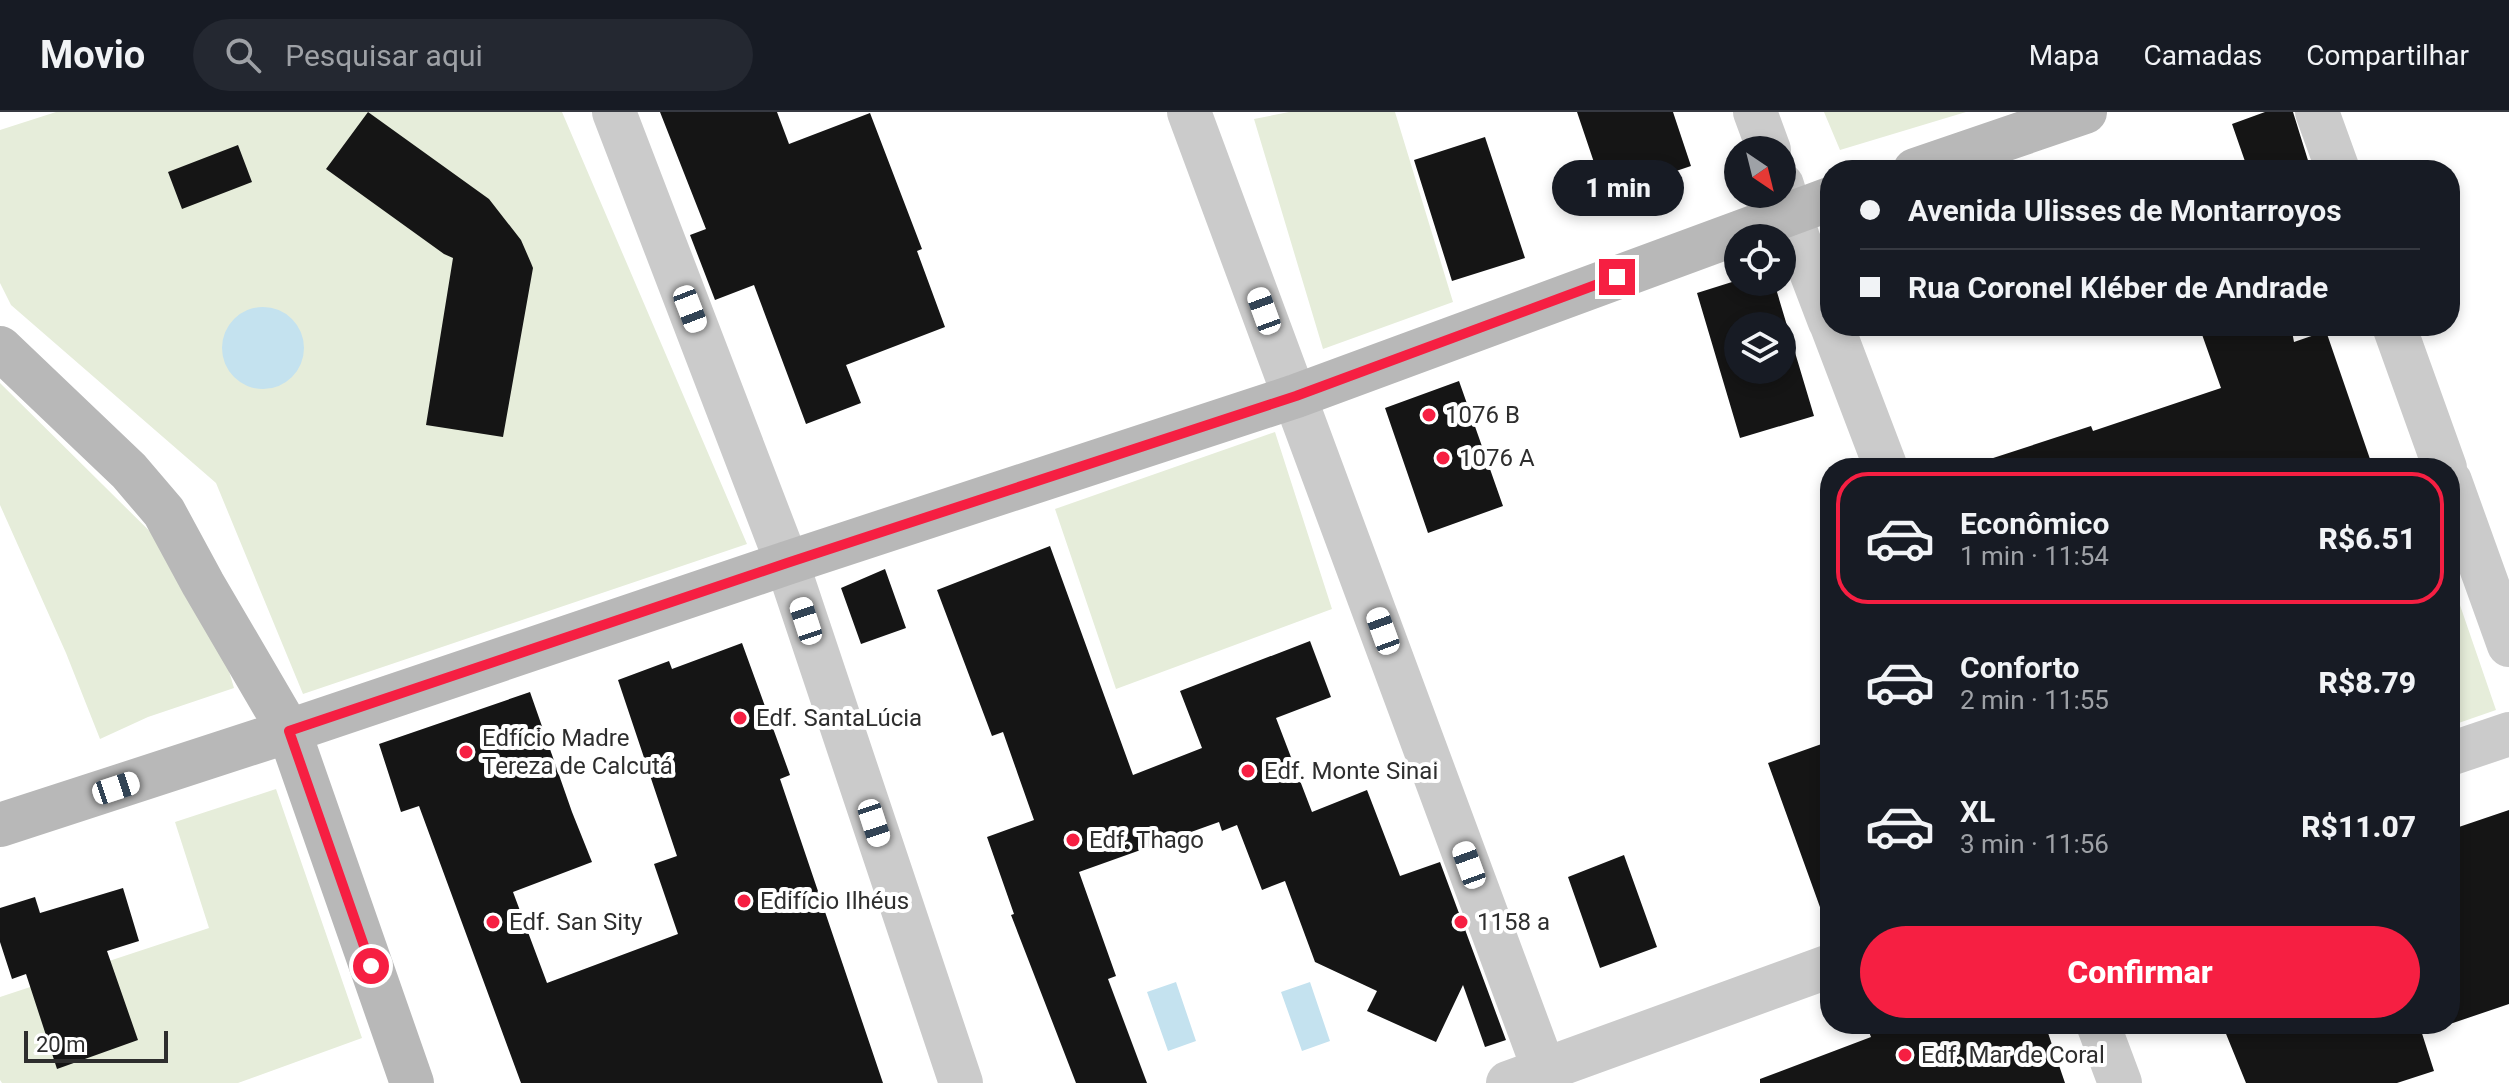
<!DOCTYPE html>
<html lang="pt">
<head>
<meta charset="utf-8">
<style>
  :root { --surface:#171b24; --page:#242831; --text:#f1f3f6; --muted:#9ea1a6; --line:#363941; --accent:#f61f42 }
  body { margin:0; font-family:Roboto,sans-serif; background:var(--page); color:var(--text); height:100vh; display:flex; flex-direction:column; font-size:30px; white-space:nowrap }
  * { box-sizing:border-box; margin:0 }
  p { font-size:26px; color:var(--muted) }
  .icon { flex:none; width:44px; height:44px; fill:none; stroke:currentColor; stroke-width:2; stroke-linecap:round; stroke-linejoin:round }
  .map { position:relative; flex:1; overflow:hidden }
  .details { position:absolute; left:1820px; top:346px; width:640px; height:576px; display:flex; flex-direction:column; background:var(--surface); border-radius:32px; box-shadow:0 4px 12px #0003 }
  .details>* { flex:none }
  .hud { position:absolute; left:1820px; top:48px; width:640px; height:176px; border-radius:32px; box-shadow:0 4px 12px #0003; display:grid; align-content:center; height:176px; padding:0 40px; background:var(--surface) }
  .needle { width:52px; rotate:145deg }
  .controls { position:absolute; left:1724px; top:24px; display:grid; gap:16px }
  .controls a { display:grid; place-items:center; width:72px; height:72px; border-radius:50%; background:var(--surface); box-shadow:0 4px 12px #0003; font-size:40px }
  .scale { position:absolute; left:24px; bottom:20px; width:144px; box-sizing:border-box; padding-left:8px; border:4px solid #2e2e2e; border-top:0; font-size:22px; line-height:28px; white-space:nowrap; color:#2e2e2e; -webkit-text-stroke:6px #fff; paint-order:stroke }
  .end { position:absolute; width:36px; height:36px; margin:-18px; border:10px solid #f61f42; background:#fff; box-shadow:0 0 0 4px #fff }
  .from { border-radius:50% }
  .bubble { position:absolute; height:56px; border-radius:28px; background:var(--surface); box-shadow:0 4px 12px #0003; font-size:26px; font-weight:800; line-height:56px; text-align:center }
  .car { position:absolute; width:24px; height:48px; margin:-24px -12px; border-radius:10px; box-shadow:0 0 6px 2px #0007; background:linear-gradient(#fff 24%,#345 0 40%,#fff 0 76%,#345 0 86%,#fff 0) }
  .hud b { display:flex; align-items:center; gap:28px; height:76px; font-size:30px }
  .hud b+b { border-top:2px solid var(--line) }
  .hud i { width:20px; height:20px; background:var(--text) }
  ul { padding:14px 0 0; list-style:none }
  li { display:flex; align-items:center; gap:24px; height:132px; margin:0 16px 12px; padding:0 24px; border:4px solid transparent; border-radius:32px }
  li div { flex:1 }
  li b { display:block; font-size:30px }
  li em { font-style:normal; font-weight:800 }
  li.current { border-color:var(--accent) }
  li>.icon { width:72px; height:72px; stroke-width:1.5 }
  .primary-button { display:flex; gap:16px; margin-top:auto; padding:16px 40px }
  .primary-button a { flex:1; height:92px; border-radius:48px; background:var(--accent); color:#fff; font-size:32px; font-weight:800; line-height:92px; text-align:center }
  header { display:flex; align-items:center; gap:48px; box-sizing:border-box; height:112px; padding:0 40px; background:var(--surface); border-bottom:2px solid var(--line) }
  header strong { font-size:38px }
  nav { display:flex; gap:44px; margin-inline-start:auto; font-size:28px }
  .search { width:560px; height:72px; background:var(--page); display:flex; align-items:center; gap:20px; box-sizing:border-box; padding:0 28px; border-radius:44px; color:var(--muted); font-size:30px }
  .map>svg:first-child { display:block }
</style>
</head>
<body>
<header>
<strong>Movio</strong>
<div class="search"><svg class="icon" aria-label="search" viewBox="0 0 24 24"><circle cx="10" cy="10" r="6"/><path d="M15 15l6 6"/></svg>Pesquisar aqui</div>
<nav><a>Mapa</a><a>Camadas</a><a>Compartilhar</a></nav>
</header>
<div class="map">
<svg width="2509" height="971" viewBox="0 0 2509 971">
  <rect width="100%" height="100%" fill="#fff"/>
  <!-- green -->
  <path fill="#e6edda" d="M56,0h506l185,432 -444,150 -87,-211 -205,-178 -11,-22v-153z
    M1289,0h106l58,190 -130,47 -69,-230z
    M1824,0h142l-126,38z
    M0,271l203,201 31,104 -86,29 -48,22 -34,-86 -66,-148z
    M1275,320l57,177 -216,80 -61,-180z
    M2450,464l46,134 -46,16z
    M276,677l86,249 -124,45h-236l-2,-3v-83l209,-69 -34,-106z"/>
  <!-- water -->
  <path fill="#c4e2ef" d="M222 236a41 41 0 1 1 82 0a41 41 0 1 1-82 0Z
    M1176,870l20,59 -28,10 -21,-59z
    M1310,870l20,59 -28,10 -21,-59z"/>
  <!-- building -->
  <path fill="#151515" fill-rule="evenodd" d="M368,0l121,87 32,41 10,23 2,5 -30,169 -77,-12 27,-167 -9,-4 -118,-85z
    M660,0h117l12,32 81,-31 52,136 -5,2 28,76 -99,38 15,38 -55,21 -52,-139 -39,15 -25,-65 16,-6z
    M1577,0h96l18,54 -86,29z
    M2265,0h28l18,58h-63l-16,-46z
    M1485,25l40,121 -73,23 -38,-121z
    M238,33l14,37 -70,27 -14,-37z
    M1732,170h42l40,134 -74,22 -43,-145zM1738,214h44v44h-44z
    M2199,214h92l3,16 32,-11 44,128 -26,9h-355l-2,-8 104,-34 2,5 128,-43z
    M1459,269l44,125 -75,27 -43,-125z
    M1050,434l83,229 69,-27 -22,-57 130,-50 21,56 -55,21 36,94 55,-22 33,86 40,-14 66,178 -21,7 -22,-62 -27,57 -69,-31 10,-20 -62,-29 -30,-81 -23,9 -25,-65 -15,6 -3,-9 -140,50 37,104 -8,3 39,104h-71l-65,-168 3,-1 -27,-77 47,-17 -31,-88 -11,4 -55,-146z
    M885,457l21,59 -45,16 -20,-56z
    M742,531l48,132 -10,4 103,304h-362l-102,-277 -18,6 -22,-68 151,-52 42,120 20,50 -79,30 34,91 131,-49 -24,-70 23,-8 -59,-176 51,-19 3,8z
    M1830,629v179l-5,1 -57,-158z
    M2509,698v194l-59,20v-194z
    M1624,743l33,92 -57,21 -32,-91z
    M123,776l16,53 -32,10 31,89 -81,29 -31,-95 -14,5 -12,-37v-34l35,-11 5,16z
    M1866,912h179l20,59h-305v-4l111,-42z
    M2222,912h197l15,47 -37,12h-151z"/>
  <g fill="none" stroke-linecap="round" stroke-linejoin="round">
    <!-- street -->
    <path stroke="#cbcbcb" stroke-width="44" d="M614,0l173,451 174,520
      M1189,0l360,971
      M1755,0l14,38
      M2317,0l21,58
      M1782,73l16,53 32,84
      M1832,214l54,142
      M2394,214l51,142
      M2450,369l59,164
      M2450,642l59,-20
      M2098,912l22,59
      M1508,971l322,-117"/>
    <!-- secondary -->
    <path stroke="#b8b8b8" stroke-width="44" d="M1915,58l170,-58
      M0,236l129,123 35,41 39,72 86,147 123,352
      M0,713l289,-94 498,-168 509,-167 534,-197"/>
  </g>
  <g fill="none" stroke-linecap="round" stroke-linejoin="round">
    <!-- route -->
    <path stroke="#f61f42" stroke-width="10" d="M371,854l-82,-235 498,-168 509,-167 321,-119"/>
  </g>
  <!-- markers -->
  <g fill="#f61f42" stroke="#fff" stroke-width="3">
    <circle cx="1429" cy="303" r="8"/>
    <circle cx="1443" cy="346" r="8"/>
    <circle cx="740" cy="606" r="8"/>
    <circle cx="466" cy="640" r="8"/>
    <circle cx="1248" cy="659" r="8"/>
    <circle cx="1073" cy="728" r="8"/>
    <circle cx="744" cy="789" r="8"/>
    <circle cx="493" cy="810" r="8"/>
    <circle cx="1461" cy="810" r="8"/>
    <circle cx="1905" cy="943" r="8"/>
  </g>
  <g text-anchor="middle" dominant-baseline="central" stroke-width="8" stroke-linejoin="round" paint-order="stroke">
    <!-- poi labels -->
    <g font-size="24" fill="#2e2e2e" stroke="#fff" text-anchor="start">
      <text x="1445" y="303">1076 B</text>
      <text x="1459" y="346">1076 A</text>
      <text x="756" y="606">Edf. SantaLúcia</text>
      <text x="482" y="626">Edfício Madre<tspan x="482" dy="28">Tereza de Calcutá</tspan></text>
      <text x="1264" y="659">Edf. Monte Sinai</text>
      <text x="1089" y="728">Edf. Thago</text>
      <text x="760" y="789">Edifício Ilhéus</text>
      <text x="509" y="810">Edf. San Sity</text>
      <text x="1477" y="810">1158 a</text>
      <text x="1921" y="943">Edf. Mar de Coral</text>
    </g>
  </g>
</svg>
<div class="controls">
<a><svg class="needle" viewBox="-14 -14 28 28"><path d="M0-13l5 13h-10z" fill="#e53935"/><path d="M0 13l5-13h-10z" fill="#9ea1a6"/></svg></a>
<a><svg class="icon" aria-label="locate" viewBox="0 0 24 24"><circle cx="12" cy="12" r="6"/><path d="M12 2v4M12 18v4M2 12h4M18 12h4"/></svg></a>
<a><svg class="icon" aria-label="layers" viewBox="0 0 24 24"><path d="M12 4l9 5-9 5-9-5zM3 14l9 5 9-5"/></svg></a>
</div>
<div class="scale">20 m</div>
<i class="end from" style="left:371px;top:854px"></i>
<i class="end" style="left:1617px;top:165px"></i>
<div class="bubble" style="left:1552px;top:48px;width:132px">1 min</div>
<i class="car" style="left:690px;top:197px;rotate:159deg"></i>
<i class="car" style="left:1264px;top:199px;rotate:340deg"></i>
<i class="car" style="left:806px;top:509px;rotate:342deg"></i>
<i class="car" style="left:1383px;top:519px;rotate:340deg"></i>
<i class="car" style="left:116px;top:676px;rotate:72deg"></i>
<i class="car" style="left:874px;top:711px;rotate:162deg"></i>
<i class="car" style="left:1469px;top:753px;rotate:340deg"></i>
<div class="hud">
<b><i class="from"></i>Avenida Ulisses de Montarroyos</b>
<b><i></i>Rua Coronel Kléber de Andrade</b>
</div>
<section class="details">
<ul>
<li class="current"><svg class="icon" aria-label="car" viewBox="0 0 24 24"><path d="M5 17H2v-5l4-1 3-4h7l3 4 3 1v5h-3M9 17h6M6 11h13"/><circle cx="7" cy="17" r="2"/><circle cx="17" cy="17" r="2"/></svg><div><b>Econômico</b><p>1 min · 11:54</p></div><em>R$6.51</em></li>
<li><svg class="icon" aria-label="car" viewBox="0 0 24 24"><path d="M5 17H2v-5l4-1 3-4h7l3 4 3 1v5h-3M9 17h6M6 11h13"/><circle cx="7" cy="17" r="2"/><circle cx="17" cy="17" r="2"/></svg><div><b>Conforto</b><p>2 min · 11:55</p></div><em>R$8.79</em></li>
<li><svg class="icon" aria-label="car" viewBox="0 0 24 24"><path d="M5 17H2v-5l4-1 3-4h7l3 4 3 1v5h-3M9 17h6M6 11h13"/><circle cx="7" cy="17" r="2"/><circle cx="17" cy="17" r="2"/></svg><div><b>XL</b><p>3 min · 11:56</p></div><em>R$11.07</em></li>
</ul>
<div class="primary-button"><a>Confirmar</a></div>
</section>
</div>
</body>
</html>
